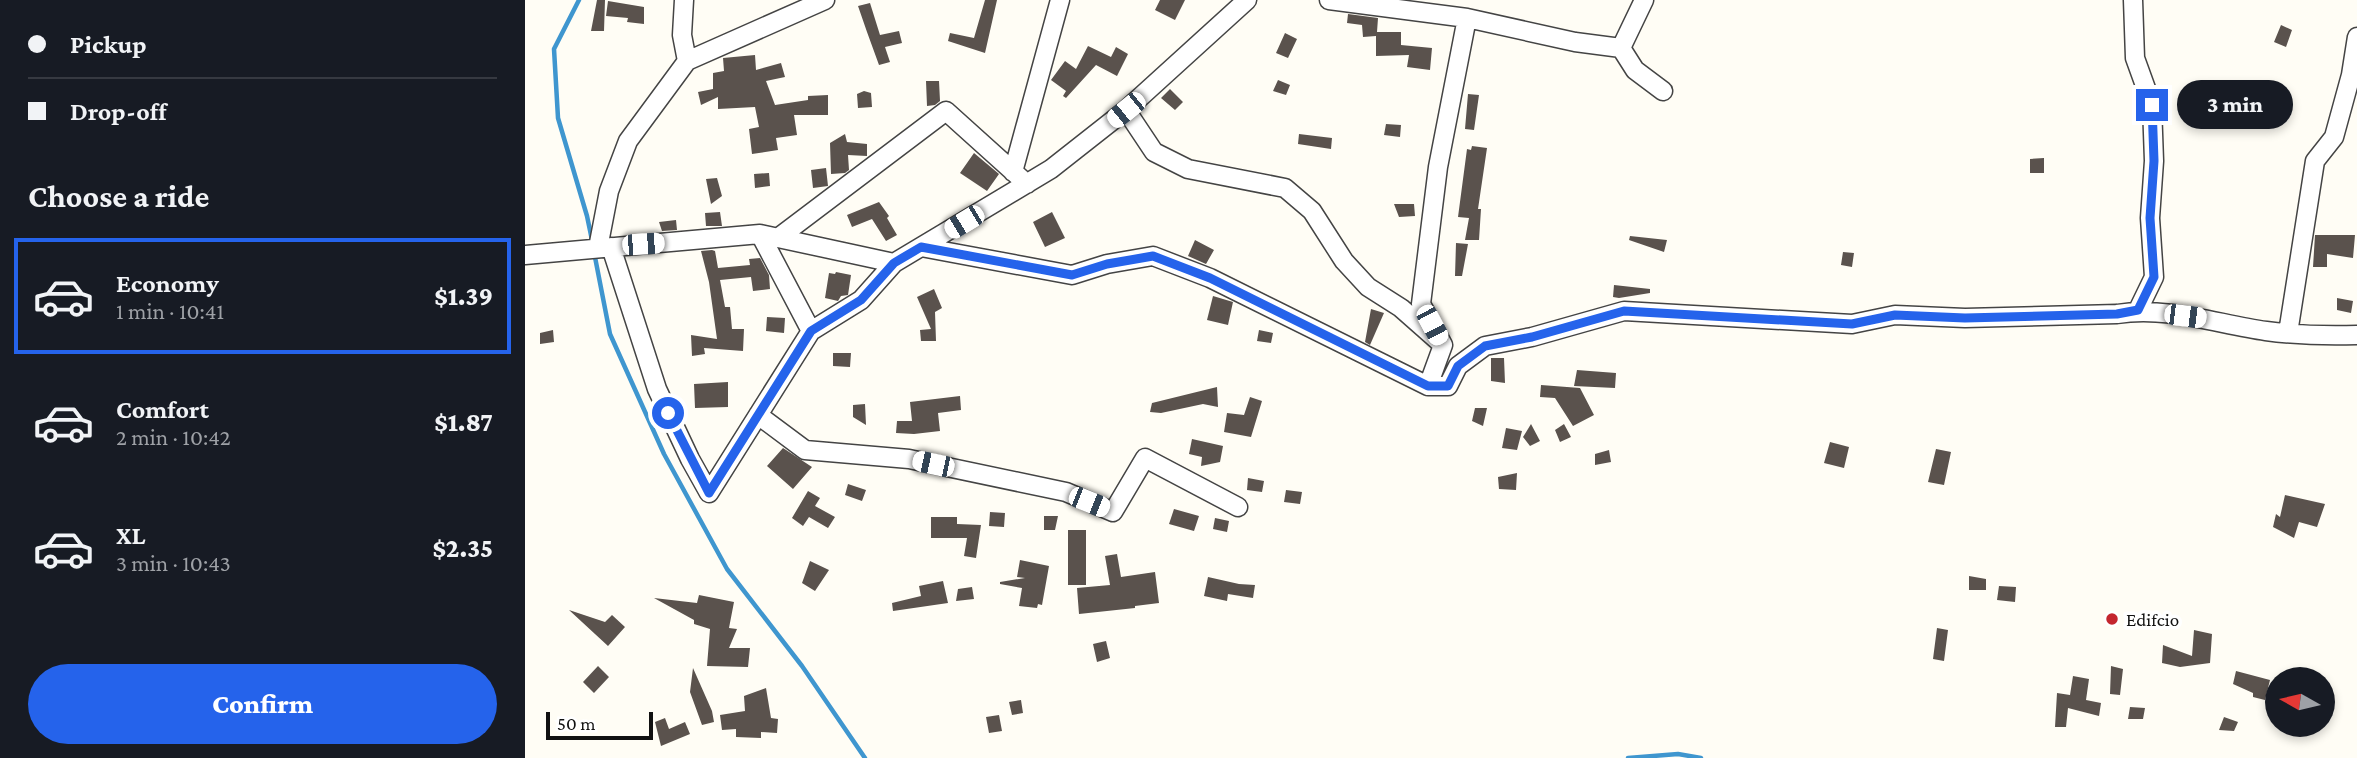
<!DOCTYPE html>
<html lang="en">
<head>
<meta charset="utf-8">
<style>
  :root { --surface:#171b24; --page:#242831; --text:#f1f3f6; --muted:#9ea1a6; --line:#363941; --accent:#2563eb }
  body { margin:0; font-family:"Crimson Pro",serif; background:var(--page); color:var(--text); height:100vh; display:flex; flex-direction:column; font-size:26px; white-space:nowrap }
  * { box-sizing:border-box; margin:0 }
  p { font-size:23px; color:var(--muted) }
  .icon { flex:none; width:38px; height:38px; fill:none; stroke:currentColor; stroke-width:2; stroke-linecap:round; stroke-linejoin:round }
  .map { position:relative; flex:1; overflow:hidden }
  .details { display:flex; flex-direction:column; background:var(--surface); width:525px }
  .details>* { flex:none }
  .top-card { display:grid; align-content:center; height:154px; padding:0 28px; background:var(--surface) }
  .needle { width:46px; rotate:278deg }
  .tools { position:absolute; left:1740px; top:667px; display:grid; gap:14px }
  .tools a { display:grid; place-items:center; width:70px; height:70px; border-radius:50%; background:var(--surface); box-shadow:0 4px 10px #0003; font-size:35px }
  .scale { position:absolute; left:21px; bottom:18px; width:107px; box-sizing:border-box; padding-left:7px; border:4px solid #111; border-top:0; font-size:19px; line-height:24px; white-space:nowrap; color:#111; -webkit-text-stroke:5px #fff; paint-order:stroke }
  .end { position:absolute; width:32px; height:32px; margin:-16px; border:9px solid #2563eb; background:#fff; box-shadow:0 0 0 4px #fff }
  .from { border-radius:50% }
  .bubble { position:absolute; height:49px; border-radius:24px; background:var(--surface); box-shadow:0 4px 10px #0003; font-size:23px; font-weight:800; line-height:49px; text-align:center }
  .car { position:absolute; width:21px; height:42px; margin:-21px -10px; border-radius:9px; box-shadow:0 0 5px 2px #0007; background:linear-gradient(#fff 24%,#345 0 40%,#fff 0 76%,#345 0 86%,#fff 0) }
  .top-card b { display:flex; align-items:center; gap:24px; height:66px; font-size:26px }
  .top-card b+b { border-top:2px solid var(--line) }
  .top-card i { width:18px; height:18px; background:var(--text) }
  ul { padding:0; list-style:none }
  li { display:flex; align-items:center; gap:21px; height:116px; margin:0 14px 10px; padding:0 14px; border:4px solid transparent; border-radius:0px }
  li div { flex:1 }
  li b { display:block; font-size:26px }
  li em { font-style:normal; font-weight:800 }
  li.on { border-color:var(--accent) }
  li>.icon { width:63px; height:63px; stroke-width:1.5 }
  h2 { padding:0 28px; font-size:32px; line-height:84px }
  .primary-button { display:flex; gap:14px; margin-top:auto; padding:14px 28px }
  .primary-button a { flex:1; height:80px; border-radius:42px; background:var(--accent); color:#fff; font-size:28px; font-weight:800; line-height:80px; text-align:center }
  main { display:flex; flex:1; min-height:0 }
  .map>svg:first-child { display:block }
</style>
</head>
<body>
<main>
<section class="details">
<div class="top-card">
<b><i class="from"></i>Pickup</b>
<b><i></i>Drop-off</b>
</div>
<h2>Choose a ride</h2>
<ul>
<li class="on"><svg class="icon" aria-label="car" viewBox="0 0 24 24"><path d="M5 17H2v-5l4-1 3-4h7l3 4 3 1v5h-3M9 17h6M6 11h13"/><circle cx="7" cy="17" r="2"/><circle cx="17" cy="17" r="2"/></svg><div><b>Economy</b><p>1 min · 10:41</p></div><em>$1.39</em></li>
<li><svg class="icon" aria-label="car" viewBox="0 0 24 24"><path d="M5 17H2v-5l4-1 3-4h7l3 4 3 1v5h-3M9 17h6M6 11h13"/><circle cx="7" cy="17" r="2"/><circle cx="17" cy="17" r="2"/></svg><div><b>Comfort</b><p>2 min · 10:42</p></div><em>$1.87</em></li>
<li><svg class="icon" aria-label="car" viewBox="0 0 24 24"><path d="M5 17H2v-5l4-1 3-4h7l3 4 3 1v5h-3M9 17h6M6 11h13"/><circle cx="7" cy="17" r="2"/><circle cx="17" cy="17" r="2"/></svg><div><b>XL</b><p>3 min · 10:43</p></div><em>$2.35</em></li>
</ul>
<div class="primary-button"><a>Confirm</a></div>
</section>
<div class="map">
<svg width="1832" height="758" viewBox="0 0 1832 758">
  <rect width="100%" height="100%" fill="#fffdf5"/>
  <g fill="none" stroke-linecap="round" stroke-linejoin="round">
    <!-- stream -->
    <path stroke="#3f96cf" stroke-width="4.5" d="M54,0l-25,49 4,69 29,98 5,24
      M69,252l16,82 54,120 63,115 75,97 63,92
      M1103,758l50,-4 23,4"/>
  </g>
  <!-- building -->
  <path fill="#5a524d" d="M72,0h8l-1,31h-13z
    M460,0h12l-12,53 -37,-12 2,-8 24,5z
    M635,0h25l-10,20 -20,-10z
    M83,1l36,6v17l-17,-2 1,-4 -22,-2z
    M345,3l10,32 19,-4 3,12 -17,4 5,15 -11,3 -12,-33 -9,-26z
    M823,14l30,4 -1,14h24v13l31,3 -2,22 -23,-3 2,-12 -33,1v-20l-13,1 -1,-12 -15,-2z
    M1756,25l11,5 -6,17 -12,-5z
    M760,33l12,6 -9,19 -12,-5z
    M563,46l23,11 5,-10 12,7 -11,22 -21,-11 -30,33 -3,-2 3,-5 -15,-11 14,-19 11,8z
    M230,55l1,15 25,-7 4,14 -19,4 9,24 33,-5v-4l20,-1v20h-34l3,20 -21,3 2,12 -26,4 -3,-25 10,-2 -4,-20 -37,2v-12l-17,8 -3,-13 15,-3v-16l11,-2 -1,-13z
    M753,80l12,5 -4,10 -13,-4z
    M401,81h13l1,20 -5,4 -8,1z
    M645,89l13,13 -8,8 -14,-12z
    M339,91l7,2 1,14 -14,1 -1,-14z
    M943,94l11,1 -5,35 -9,-1z
    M1718,98l48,1v1l-41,14z
    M861,124l15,1 -1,12 -16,-2z
    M320,134l2,8 20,2v12l-19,-1 1,15 -4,3 -14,1 -1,-31z
    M774,134l33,4 -1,11 -33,-5z
    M947,146l15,2 -9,61h3l-2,31h-14l4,-22 -11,-1 9,-68 4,1z
    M449,153l25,21 -12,17 -27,-18z
    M1519,158v15h-14v-14z
    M301,168l2,18 -15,2 -2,-18z
    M244,173l1,13 -15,2 -1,-14z
    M192,178l5,18 -11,8 -5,-25z
    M354,202l10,14 -2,2 10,17 -11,6 -14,-22 -20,8 -5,-12z
    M869,204h20l1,12 -16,1z
    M195,212l2,14h-16l-1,-13z
    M527,212l13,26 -20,9 -12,-25z
    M151,220l1,10 -15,1 -3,-9z
    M1790,235h40l-2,23 -26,-4v13h-14z
    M1105,236l37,4 -3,12 -35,-12z
    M670,240l19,10 -8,14 -18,-8z
    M931,243l12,1 -6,32h-7z
    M187,250l3,1 3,17 32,-3 -1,-6 11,-1 9,17 1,14 -17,2 -2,-14 -31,3 5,27h5l2,22h12l-1,22 -39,-3 1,6 -13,2 -1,-21 26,4 -8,-57 -8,-31z
    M1318,252l11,1 -2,14 -11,-2z
    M311,272l15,3 -3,20 -7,1 -3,5 -13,-3 4,-25 6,1z
    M1089,285l36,4v4l-31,5 -6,-1z
    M409,289l8,19 -7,4 1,29h-15l-1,-11 11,-1 -14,-32z
    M688,296l20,6 -5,23 -21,-5z
    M1812,298l16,3 -2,12 -14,-3z
    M846,309l13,4 -14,32 -5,-3z
    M242,317l18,1 -1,15 -18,-2z
    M28,330l1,12 -14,2v-11z
    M734,330l14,3 -2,10 -14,-2z
    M308,353h18l-1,14 -17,-1z
    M966,358h13l1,25 -14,-2z
    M1052,370l39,3 -1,15 -41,-2z
    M203,382v25l-33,1 -1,-24z
    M1016,385l39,3 14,27 -21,11 -18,-28 -15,-1z
    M692,387l1,20 -15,-3 -42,9 -11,-1 2,-9z
    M435,396l1,14 -23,3 2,18 -26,3 -18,-1 1,-12h15l-2,-19z
    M725,397l12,4 -11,36 -27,-5 3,-19 17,2z
    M340,404l1,21 -13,-8v-12z
    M950,408h12l-4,18 -11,-5z
    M1006,424l9,17 -10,5 -7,-9z
    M1039,424l7,13 -11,5 -5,-12z
    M981,428l16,3 -5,19 -15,-2z
    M667,439l31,7 -3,16 -19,4 1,-9 -13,-3z
    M1305,442l19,5 -5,21 -20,-5z
    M258,448l29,19 -19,22 -26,-23z
    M1411,449l15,3 -7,33 -16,-3z
    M1084,450l2,12 -16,3v-11z
    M992,473l-1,17 -17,-1 -1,-12z
    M723,478l16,3 -2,11 -15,-2z
    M323,484l18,6 -4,11 -17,-6z
    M761,490l16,2 -2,12 -16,-2z
    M283,491l12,7 -5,8 20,11 -7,11 -19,-11 -6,9 -11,-8z
    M1760,495l40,9 -8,23 -18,-5 -5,16 -21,-11 3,-13 4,3z
    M649,509l25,7 -5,15 -25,-7z
    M465,512l15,1 -1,14 -15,-1z
    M519,516h14l-3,14h-11z
    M406,517h26v7l24,1 -5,33 -12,-2 3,-18h-36z
    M690,518l14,3 -2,11 -14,-3z
    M543,530h18v55h-18z
    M592,554l4,23 34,-5 4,31 -24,3v2l-56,6 -2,-26 33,-3 -5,-29z
    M495,560l29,6 -7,39 -4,-1 -1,4 -18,-2 3,-18 -22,-4v-2l25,-4 -8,-1z
    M285,561l19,9 -14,21 -13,-8z
    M1444,576l17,3v11h-17z
    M683,577l31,7 16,1 -2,13 -25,-4 -1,7 -23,-5z
    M418,581l5,22 -55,8 -1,-8 29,-7 -2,-10z
    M1474,586l17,1 -1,15 -18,-2z
    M447,587l2,12 -18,2 2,-12z
    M174,595l35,7 -5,26 8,1 -8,19h21l-2,19 -41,-1 3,-37 -16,-5v-4l-40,-22 43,5z
    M44,610l36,12 7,-7 13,12 -17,19z
    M1412,628l11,2 -4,31 -11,-2z
    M1669,630l18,4 -2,29 -30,4 -18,-4 1,-18 29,11z
    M581,641l4,17 -13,4 -4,-18z
    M73,666l11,11 -15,16 -11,-11z
    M1586,666l12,3 -3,26 -10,-1z
    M168,668l19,43 2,11 -12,3 -12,-33z
    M1711,671l34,9 -5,20 -12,-3v-4l-20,-9z
    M1548,676l16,3 -3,21 15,3 -2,13 -31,-8 -2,19h-11l2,-34 13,2z
    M241,688l5,30 7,1 -1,14 -16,-1v6l-25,-1v-8l-14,1 -2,-15 25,-4 -1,-15z
    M496,700l2,13 -11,2 -3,-13z
    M1605,707l15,1 -2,11h-15z
    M474,715l3,16 -13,2 -3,-16z
    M1699,717l14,5 -4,9 -15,-1z
    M140,718l4,11 16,-7 5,12 -29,12 -6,-24z"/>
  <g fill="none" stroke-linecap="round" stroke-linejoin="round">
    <!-- minor casing -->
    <g stroke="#444" stroke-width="21">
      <path id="minor" d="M159,0l-2,35 5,26
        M804,0l138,18 108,24 46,6 14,22 28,21
        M1608,0l2,58 17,47 2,56 -4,57 4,59 -16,33
        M1096,48l23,-48
        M601,110l28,42 34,17 97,19 27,23 32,50 24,26 33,21 42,37
        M488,172l47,-172
        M253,238l168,-127 81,73
        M86,247l46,142 33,70 19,34 102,-162 -51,-97
        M396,247l151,28 35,-11 46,-8 57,22 218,108h20l10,-20 27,-20 47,-9 92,-26 228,13 43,-9 70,3 152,-4c50,-8 100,10 149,17 30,4 60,5 91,4
        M73,248l11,-57 19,-50 59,-80 138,-61
        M0,255l235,-21 134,29 157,-94 75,-59 121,-110
        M286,331l50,-31 33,-37
        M1763,333l27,-172 19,-24 17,-62 6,-38
        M903,386l15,-41 -22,-41 17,-137 29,-149
        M233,415l47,35 104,9 157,33 47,20 32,-54 93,49"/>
    </g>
    <!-- minor -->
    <use href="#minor" stroke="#fff" stroke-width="18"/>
  </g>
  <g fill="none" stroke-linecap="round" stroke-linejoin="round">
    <!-- route -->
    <path stroke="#2563eb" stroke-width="9" d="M143,413l41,80 102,-162 50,-31 33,-37 27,-16 151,28 35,-11 46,-8 57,22 218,108h20l10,-20 27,-20 47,-9 92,-26 228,13 43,-9 70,3 152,-4 21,-4 16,-33 -4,-59 4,-57 -2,-56"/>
  </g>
  <!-- markers -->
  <circle fill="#c4262e" stroke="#fff" stroke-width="2.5" cx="1587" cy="619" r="7"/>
  <g text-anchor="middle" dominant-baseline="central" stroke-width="7" stroke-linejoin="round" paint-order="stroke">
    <!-- poi labels -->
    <g font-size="19" fill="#111" stroke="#fff" text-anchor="start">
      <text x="1601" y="619">Edifcio</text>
    </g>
  </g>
</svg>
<div class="tools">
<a><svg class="needle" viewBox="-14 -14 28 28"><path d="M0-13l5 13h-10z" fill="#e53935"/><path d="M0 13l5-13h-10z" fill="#9ea1a6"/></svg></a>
</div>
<div class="scale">50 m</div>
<i class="end from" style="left:143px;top:413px"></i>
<i class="end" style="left:1627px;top:105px"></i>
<div class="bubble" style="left:1652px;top:80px;width:116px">3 min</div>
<i class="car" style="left:601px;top:110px;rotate:231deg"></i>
<i class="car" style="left:439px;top:222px;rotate:239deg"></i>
<i class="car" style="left:118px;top:244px;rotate:86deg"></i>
<i class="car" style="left:1660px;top:316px;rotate:97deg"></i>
<i class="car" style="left:907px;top:325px;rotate:152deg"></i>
<i class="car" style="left:408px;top:464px;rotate:282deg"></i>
<i class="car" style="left:564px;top:502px;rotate:112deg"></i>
</div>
</main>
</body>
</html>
